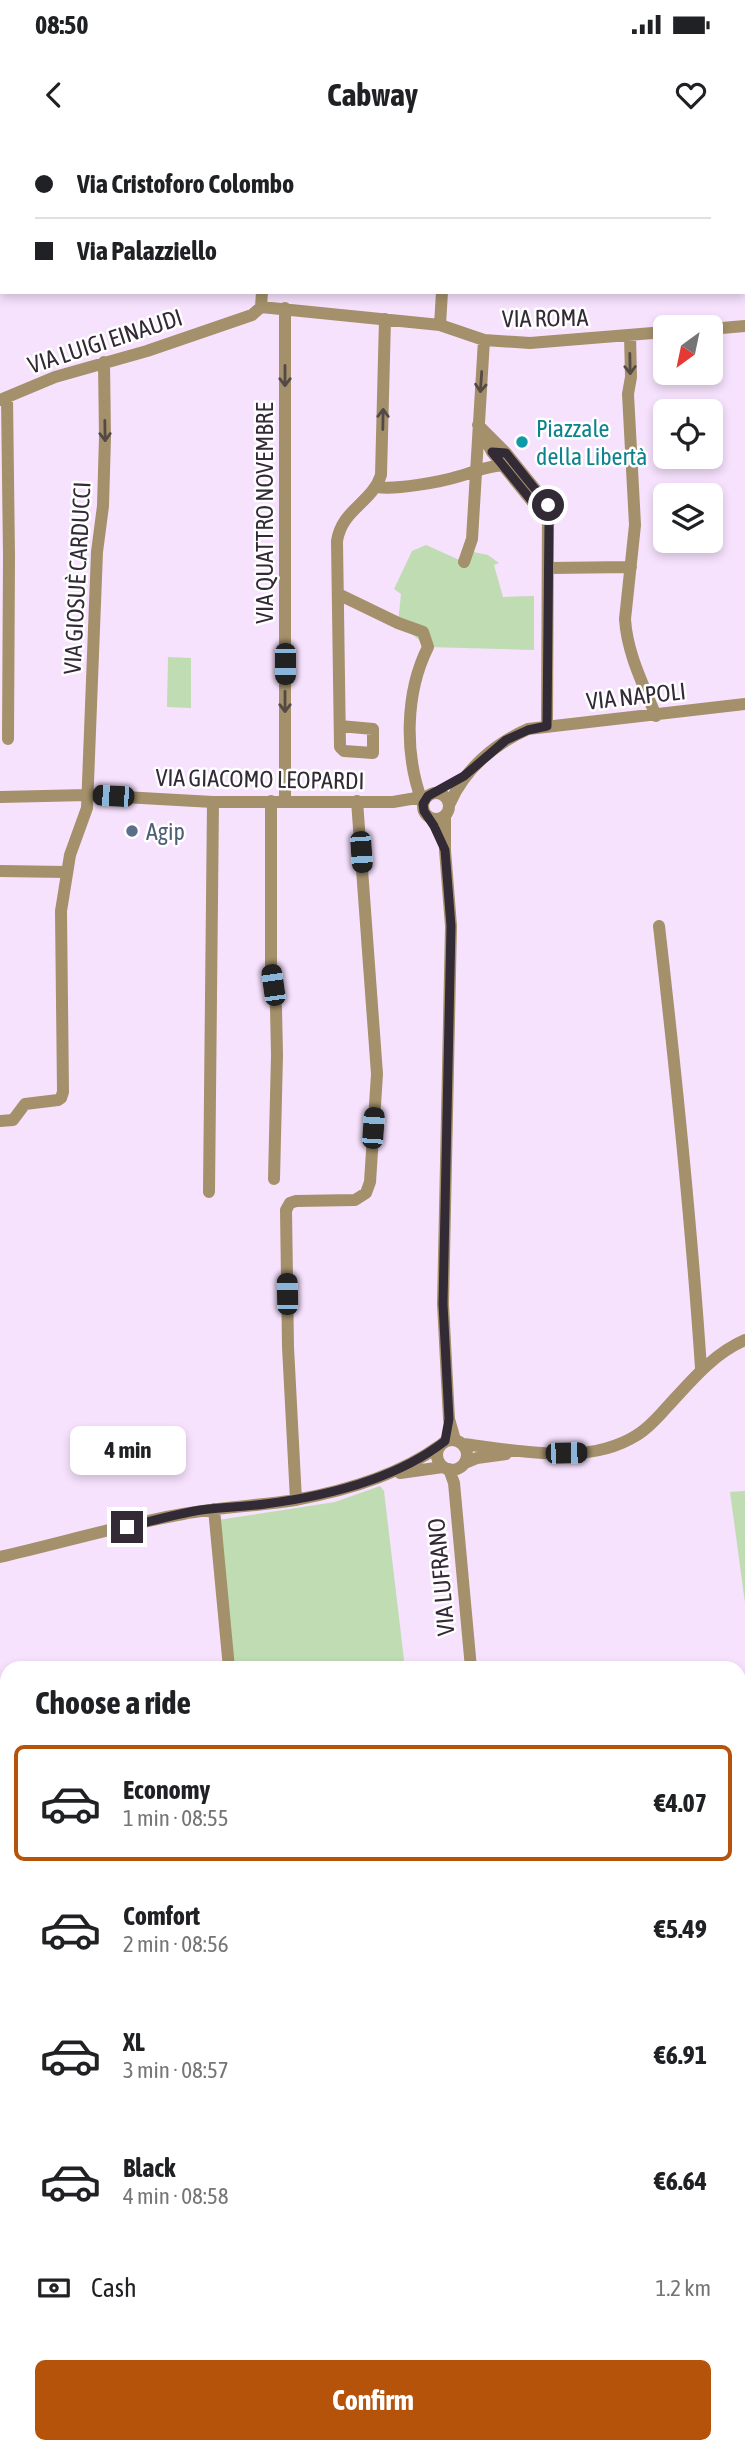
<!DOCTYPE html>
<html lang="en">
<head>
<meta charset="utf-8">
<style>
  :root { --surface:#fff; --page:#f6f6f6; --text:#202124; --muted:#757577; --line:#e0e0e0; --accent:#b45309 }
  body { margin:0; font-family:"Asap Condensed",sans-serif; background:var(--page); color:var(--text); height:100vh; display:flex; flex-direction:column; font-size:26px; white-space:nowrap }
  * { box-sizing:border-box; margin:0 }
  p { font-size:23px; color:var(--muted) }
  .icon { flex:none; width:38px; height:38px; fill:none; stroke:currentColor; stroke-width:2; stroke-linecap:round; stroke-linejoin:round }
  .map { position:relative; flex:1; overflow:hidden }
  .drawer { position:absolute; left:0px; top:1521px; width:746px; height:793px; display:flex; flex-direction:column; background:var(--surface); border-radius:21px 21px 0 0; box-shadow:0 4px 10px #0003 }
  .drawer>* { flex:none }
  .hud { position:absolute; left:0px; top:0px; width:746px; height:154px; box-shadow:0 4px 10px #0003; display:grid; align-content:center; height:154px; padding:0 35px; background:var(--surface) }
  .needle { width:46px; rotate:213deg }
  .tools { position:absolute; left:653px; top:175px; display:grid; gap:14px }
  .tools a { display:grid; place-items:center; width:70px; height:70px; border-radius:10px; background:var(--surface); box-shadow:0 4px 10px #0003; font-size:35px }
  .end { position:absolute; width:32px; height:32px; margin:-16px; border:9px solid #322a35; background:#fff; box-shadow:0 0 0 4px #fff }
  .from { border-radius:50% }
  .bubble { position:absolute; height:49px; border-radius:10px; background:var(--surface); box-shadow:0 4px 10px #0003; font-size:23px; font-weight:700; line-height:49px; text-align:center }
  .car { position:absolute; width:21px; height:42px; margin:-21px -10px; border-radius:9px; box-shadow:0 0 5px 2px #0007; background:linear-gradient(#222 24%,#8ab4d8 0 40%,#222 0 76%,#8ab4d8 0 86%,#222 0) }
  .hud b { display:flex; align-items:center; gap:24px; height:66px; font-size:26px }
  .hud b+b { border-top:2px solid var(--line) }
  .hud i { width:18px; height:18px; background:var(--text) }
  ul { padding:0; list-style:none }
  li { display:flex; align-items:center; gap:21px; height:116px; margin:0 14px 10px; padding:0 21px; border:4px solid transparent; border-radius:10px }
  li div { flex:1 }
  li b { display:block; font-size:26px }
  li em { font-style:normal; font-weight:700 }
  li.active { border-color:var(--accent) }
  li>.icon { width:63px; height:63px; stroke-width:1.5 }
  h2 { padding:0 35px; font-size:32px; line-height:84px }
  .pay { display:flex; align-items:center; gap:18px; height:77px; padding:0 35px; font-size:26px }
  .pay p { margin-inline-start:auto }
  .button { display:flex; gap:14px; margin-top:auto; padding:14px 35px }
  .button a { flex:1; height:80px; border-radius:10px; background:var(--accent); color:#fff; font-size:28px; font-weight:700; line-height:80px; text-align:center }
  .status { display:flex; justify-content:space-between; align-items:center; height:49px; padding:0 35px; background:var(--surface); direction:ltr }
  .status svg { height:19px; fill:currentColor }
  header { display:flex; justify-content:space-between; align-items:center; height:91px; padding:0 35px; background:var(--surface); font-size:32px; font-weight:700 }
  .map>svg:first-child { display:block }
</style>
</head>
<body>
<div class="status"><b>08:50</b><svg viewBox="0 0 49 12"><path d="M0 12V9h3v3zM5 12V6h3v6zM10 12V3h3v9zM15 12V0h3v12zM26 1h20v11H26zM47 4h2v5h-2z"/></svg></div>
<header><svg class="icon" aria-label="back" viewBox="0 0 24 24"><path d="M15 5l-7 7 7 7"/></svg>Cabway<svg class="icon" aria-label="heart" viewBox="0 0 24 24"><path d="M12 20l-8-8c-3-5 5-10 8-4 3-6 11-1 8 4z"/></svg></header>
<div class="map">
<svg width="745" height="2312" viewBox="0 0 745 2312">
  <rect width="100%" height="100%" fill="#f7e2fe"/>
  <!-- green -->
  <path fill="#bfdcb3" d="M426,405l38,17 5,-11 19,4 11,8 -5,2 9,32 31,-1v54l-106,-3 -30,-24 3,-29 -7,-5 18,-38z
    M168,517l23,1v50l-24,-1z
    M380,1346l4,5 21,177h-173l-14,-148 117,-18z
    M745,1351v112l-15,-111z
    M127,2307v-1l79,1 -5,5h-77z"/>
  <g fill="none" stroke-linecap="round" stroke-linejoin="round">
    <!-- stream -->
    <path stroke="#55768b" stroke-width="2.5" d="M738,1602l7,-2
      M738,1637l7,-6
      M738,1691l7,-8
      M108,2312l4,-6"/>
    <!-- minor -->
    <path stroke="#a4906b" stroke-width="12" d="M252,0v2
      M528,0l39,2
      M450,2v-2
      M261,167l179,18 44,15 46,3 135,-11
      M261,167l1,-15
      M440,185l2,-33
      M710,189l35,-3
      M630,195l1,42 -3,17 7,131 -10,94c2,34 18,65 31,97
      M7,257l2,160 -1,182
      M0,260l55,-23 92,-26 105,-36 9,-8
      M478,285l28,28 42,52 -1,221
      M484,297l8,15 57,70
      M377,347c18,3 64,-5 83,-11 15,-4 27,-10 43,-11
      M464,422l8,-23 12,-199
      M549,428l82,-1
      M338,454l60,29 25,9 5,15c-23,46 -24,108 -5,157
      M340,586l33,3v24l-29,-2 -4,-4 -3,-206c5,-32 35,-38 44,-66l4,-156
      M423 666a13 13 0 1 1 26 0a13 13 0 1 1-26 0Z
      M0,657l88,-2 125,7h180l35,-6
      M271,661v165l5,42 1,47 -3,124
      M285,661v-493
      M450,663c15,-34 44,-59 78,-74l217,-25
      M445,676v34l6,76 -8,378 6,115 6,21
      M0,731l66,1
      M659,786c17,147 32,294 42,442
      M0,981l13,-1 12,-16 33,-4 3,-2 2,-6 -2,-181 9,-56 17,-47 10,-256 6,-46 2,-69 -1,-75
      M209,1052l4,-390
      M437 1315a15 15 0 1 1 30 0a15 15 0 1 1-30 0Z
      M463,1304c55,6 124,23 174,-9 12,-7 22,-19 31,-29 24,-26 45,-52 77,-66
      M465,1323l12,-5 29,-4
      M449,1329l5,14 17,185
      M400,1333l43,-6
      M296,1360l-8,-153 -2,-137 4,-7 6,-2 59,-1 11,-7 4,-11 7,-108 -20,-273
      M214,1369l15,159
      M0,1417c61,-14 121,-32 183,-43 37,-7 75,-8 112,-14 49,-9 104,-25 144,-54
      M2,1594l5,37
      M0,1720l7,-2
      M738,1844l7,-4
      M0,2116l7,-1
      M0,2168l7,-10
      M738,2244l7,22
      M355,2306l6,6
      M419,2306l3,6
      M329,2312l6,-6
      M501,2312l4,-6
      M576,2312l4,-6
      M650,2312l4,-6"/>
    <!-- rail -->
    <path stroke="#98899d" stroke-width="2.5" stroke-dasharray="9 9" stroke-linecap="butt" d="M738,1800l7,-7
      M738,1819l7,-6
      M229,2312l6,-6"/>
  </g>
  <!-- one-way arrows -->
  <defs><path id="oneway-shaft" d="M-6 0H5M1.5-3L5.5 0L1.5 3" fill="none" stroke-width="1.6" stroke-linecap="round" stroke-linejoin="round" transform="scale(1.75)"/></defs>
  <g stroke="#544945">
    <use href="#oneway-shaft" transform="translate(630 224) rotate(89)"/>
    <use href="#oneway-shaft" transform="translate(285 236) rotate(90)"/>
    <use href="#oneway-shaft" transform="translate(481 242) rotate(94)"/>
    <use href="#oneway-shaft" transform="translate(383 279) rotate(-89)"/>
    <use href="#oneway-shaft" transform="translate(105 291) rotate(89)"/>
    <use href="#oneway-shaft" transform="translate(285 562) rotate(90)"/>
  </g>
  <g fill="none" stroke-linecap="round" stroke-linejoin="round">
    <!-- route -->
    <path stroke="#322a35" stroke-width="9" d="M127,1387c25,-6 49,-13 74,-17 21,-3 43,-3 64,-6 62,-8 130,-24 180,-63l4,-22 -6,-115 8,-378 -6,-76 -11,-24 -10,-15 -1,-7 5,-8 36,-20 42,-36 22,-10 19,-4 2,-204 -57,-70 14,1 42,52"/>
  </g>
  <!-- markers -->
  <circle fill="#0f9aa8" stroke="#fff" stroke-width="2.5" cx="522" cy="302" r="7"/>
  <circle fill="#5c6f8a" stroke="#fff" stroke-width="2.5" cx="132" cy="691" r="7"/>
  <g text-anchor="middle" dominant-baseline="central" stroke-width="5" stroke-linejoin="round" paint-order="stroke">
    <!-- street labels -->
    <g font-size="24" fill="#322a35" stroke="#fff">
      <text transform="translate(545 178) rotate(-1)">VIA ROMA</text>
      <text transform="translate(105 201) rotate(-18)">VIA LUIGI EINAUDI</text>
      <text transform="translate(264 373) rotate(-90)">VIA QUATTRO NOVEMBRE</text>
      <text transform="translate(77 438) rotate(-87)">VIA GIOSUÈ CARDUCCI</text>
      <text transform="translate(636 556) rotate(-6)">VIA NAPOLI</text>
      <text transform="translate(260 639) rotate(1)">VIA GIACOMO LEOPARDI</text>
      <text transform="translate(441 1437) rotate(-95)">VIA LUFRANO</text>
    </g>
    <!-- culture labels -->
    <g font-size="24" fill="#0d838f" stroke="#fff" text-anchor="start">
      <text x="536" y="288">Piazzale<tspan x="536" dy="28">della Libertà</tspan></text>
    </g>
    <!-- service labels -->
    <g font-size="24" fill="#4e5e75" stroke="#fff" text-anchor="start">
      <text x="146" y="691">Agip</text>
    </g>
  </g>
</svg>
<div class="tools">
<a><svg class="needle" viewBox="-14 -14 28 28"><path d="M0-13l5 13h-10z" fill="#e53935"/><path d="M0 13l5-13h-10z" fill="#757577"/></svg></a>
<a><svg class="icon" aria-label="locate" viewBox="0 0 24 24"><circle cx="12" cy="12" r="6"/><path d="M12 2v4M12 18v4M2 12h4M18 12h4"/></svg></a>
<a><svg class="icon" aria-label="layers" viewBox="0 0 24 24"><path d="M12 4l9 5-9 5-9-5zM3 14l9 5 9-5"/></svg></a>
</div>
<i class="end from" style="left:548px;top:365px"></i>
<i class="end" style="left:127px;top:1387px"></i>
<div class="bubble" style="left:70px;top:1286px;width:116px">4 min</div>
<i class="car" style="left:285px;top:524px;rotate:180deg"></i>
<i class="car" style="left:113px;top:656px;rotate:273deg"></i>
<i class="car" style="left:361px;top:712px;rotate:176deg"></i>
<i class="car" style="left:273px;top:845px;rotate:352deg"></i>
<i class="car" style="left:373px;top:988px;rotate:4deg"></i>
<i class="car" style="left:287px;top:1154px;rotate:359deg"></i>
<i class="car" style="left:566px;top:1313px;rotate:89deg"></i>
<div class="hud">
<b><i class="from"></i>Via Cristoforo Colombo</b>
<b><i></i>Via Palazziello</b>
</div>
<section class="drawer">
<h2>Choose a ride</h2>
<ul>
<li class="active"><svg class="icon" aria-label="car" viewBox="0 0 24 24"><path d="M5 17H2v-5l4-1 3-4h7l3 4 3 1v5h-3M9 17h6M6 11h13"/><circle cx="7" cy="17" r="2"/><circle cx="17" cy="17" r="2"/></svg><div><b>Economy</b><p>1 min · 08:55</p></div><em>€4.07</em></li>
<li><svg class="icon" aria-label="car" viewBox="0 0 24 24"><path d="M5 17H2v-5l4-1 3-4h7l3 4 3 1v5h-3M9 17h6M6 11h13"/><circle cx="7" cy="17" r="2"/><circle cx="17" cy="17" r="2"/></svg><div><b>Comfort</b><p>2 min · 08:56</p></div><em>€5.49</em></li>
<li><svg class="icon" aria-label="car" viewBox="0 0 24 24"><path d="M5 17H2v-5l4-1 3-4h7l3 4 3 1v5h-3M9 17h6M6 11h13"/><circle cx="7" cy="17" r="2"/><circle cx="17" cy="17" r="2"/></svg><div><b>XL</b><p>3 min · 08:57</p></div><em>€6.91</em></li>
<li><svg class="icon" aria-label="car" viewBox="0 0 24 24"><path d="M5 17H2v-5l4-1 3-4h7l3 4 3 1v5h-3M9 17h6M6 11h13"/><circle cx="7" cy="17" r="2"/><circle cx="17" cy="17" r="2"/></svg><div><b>Black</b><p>4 min · 08:58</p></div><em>€6.64</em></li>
</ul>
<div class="pay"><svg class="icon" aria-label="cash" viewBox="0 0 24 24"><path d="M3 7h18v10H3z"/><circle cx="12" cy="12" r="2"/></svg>Cash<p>1.2 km</p></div>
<div class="button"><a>Confirm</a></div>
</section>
</div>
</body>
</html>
